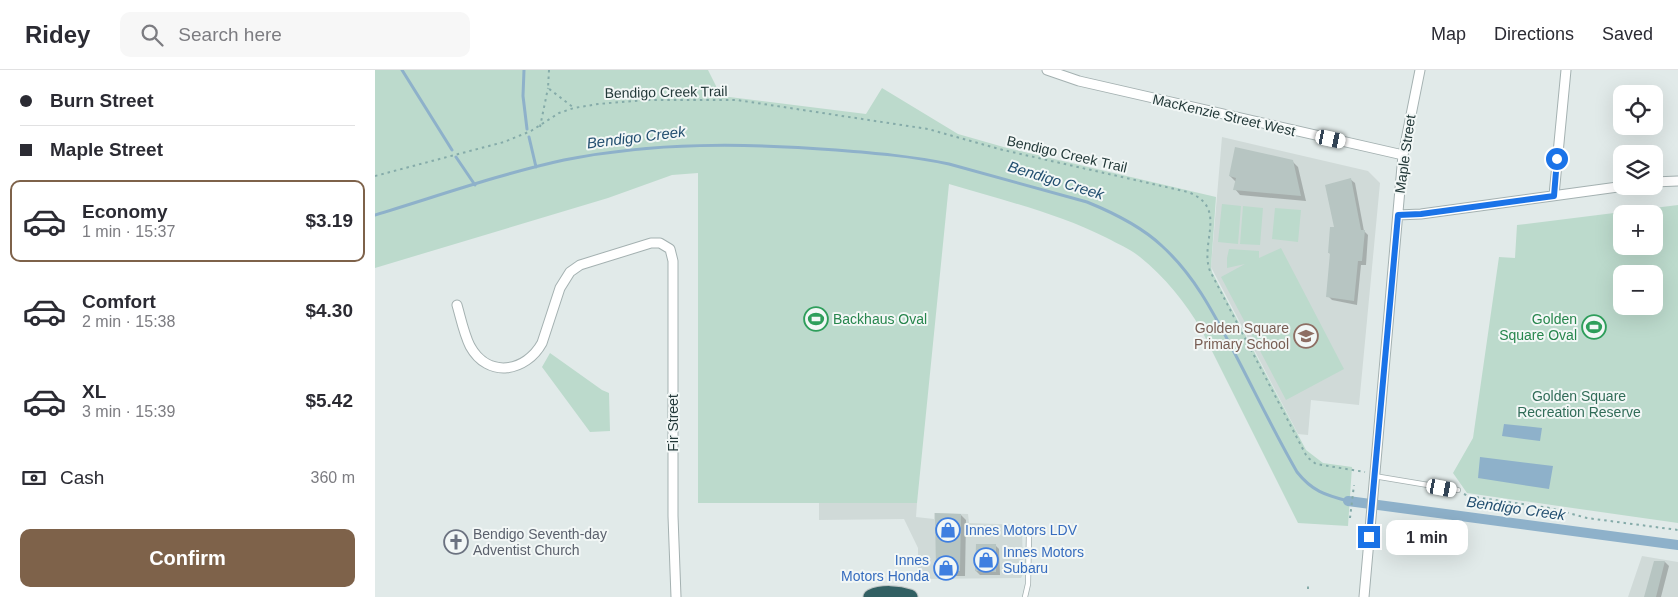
<!DOCTYPE html>
<html lang="en">
<head>
<meta charset="utf-8">
<style>
  :root { --surface:#fff; --page:#f7f7f7; --text:#2b2b33; --muted:#7c7c81; --line:#e1e1e2; --accent:#7e624a }
  body { margin:0; font-family:Helvetica,sans-serif; background:var(--page); color:var(--text); height:100vh; display:flex; flex-direction:column; font-size:19px; white-space:nowrap }
  * { box-sizing:border-box; margin:0 }
  p { font-size:16px; color:var(--muted) }
  .icon { flex:none; width:28px; height:28px; fill:none; stroke:currentColor; stroke-width:2; stroke-linecap:round; stroke-linejoin:round }
  .map { position:relative; flex:1; overflow:hidden }
  .drawer { display:flex; flex-direction:column; background:var(--surface); width:375px }
  .drawer>* { flex:none }
  .banner { display:grid; align-content:center; height:110px; padding:0 20px; background:var(--surface) }
  .tools { position:absolute; left:1238px; top:15px; display:grid; gap:10px }
  .tools a { display:grid; place-items:center; width:50px; height:50px; border-radius:10px; background:var(--surface); box-shadow:0 5px 20px #0002; font-size:25px }
  .end { position:absolute; width:22px; height:22px; margin:-11px; border:6px solid #1a73e8; background:#fff; box-shadow:0 0 0 2px #fff }
  .from { border-radius:50% }
  .bubble { position:absolute; height:35px; border-radius:10px; background:var(--surface); box-shadow:0 5px 20px #0002; font-size:16px; font-weight:700; line-height:35px; text-align:center }
  .car { position:absolute; width:15px; height:30px; margin:-15px -8px; border-radius:6px; box-shadow:0 0 4px 1px #0007; background:linear-gradient(#fff 24%,#345 0 40%,#fff 0 76%,#345 0 86%,#fff 0) }
  .banner b { display:flex; align-items:center; gap:18px; height:48px; font-size:19px }
  .banner b+b { border-top:1px solid var(--line) }
  .banner i { width:12px; height:12px; background:var(--text) }
  ul { padding:0; list-style:none }
  li { display:flex; align-items:center; gap:15px; height:82px; margin:0 10px 8px; padding:0 10px; border:2px solid transparent; border-radius:10px }
  li div { flex:1 }
  li b { display:block; font-size:19px }
  li em { font-style:normal; font-weight:700 }
  li.active { border-color:var(--accent) }
  li>.icon { width:45px; height:45px; stroke-width:1.5 }
  .pay { display:flex; align-items:center; gap:12px; height:55px; padding:0 20px; font-size:19px }
  .pay p { margin-inline-start:auto }
  .cta { display:flex; gap:10px; margin-top:auto; padding:10px 20px }
  .cta a { flex:1; height:58px; border-radius:10px; background:var(--accent); color:#fff; font-size:20px; font-weight:700; line-height:58px; text-align:center }
  header { display:flex; align-items:center; gap:30px; box-sizing:border-box; height:70px; padding:0 25px; background:var(--surface); border-bottom:1px solid var(--line) }
  header strong { font-size:24px }
  nav { display:flex; gap:28px; margin-inline-start:auto; font-size:18px }
  .search { width:350px; height:45px; background:var(--page); display:flex; align-items:center; gap:12px; box-sizing:border-box; padding:0 18px; border-radius:10px; color:var(--muted); font-size:19px }
  main { display:flex; flex:1; min-height:0 }
  .map>svg:first-child { display:block }
</style>
</head>
<body>
<header>
<strong>Ridey</strong>
<div class="search"><svg class="icon" aria-label="search" viewBox="0 0 24 24"><circle cx="10" cy="10" r="6"/><path d="M15 15l6 6"/></svg>Search here</div>
<nav><a>Map</a><a>Directions</a><a>Saved</a></nav>
</header>
<main>
<section class="drawer">
<div class="banner">
<b><i class="from"></i>Burn Street</b>
<b><i></i>Maple Street</b>
</div>
<ul>
<li class="active"><svg class="icon" aria-label="car" viewBox="0 0 24 24"><path d="M5 17H2v-5l4-1 3-4h7l3 4 3 1v5h-3M9 17h6M6 11h13"/><circle cx="7" cy="17" r="2"/><circle cx="17" cy="17" r="2"/></svg><div><b>Economy</b><p>1 min · 15:37</p></div><em>$3.19</em></li>
<li><svg class="icon" aria-label="car" viewBox="0 0 24 24"><path d="M5 17H2v-5l4-1 3-4h7l3 4 3 1v5h-3M9 17h6M6 11h13"/><circle cx="7" cy="17" r="2"/><circle cx="17" cy="17" r="2"/></svg><div><b>Comfort</b><p>2 min · 15:38</p></div><em>$4.30</em></li>
<li><svg class="icon" aria-label="car" viewBox="0 0 24 24"><path d="M5 17H2v-5l4-1 3-4h7l3 4 3 1v5h-3M9 17h6M6 11h13"/><circle cx="7" cy="17" r="2"/><circle cx="17" cy="17" r="2"/></svg><div><b>XL</b><p>3 min · 15:39</p></div><em>$5.42</em></li>
</ul>
<div class="pay"><svg class="icon" aria-label="cash" viewBox="0 0 24 24"><path d="M3 7h18v10H3z"/><circle cx="12" cy="12" r="2"/></svg>Cash<p>360 m</p></div>
<div class="cta"><a>Confirm</a></div>
</section>
<div class="map">
<svg width="1303" height="527" viewBox="0 0 1303 527">
  <rect width="100%" height="100%" fill="#e1eae9"/>
  <!-- built -->
  <path fill="#d0dad8" d="M847,67l146,34 12,12 -21,222 -48,-5 -3,35 -10,-1 -87,-167z
    M444,433h98l-1,14 18,2v-6l34,1 1,9 53,2 1,49 -2,4 -103,1v-31l-14,-29 -85,1z
    M1267,486l36,6v35h-50z"/>
  <!-- green -->
  <path fill="#bcdacc" fill-rule="evenodd" d="M0,0h333l13,26 145,18 16,-26 76,46 49,14 209,49 -5,70 1,5 94,178 17,13 29,4 -4,59 -50,-3 -97,-194c-16,-27 -36,-52 -61,-72 -10,-8 -22,-13 -33,-19 -50,-25 -105,-38 -158,-54l-32,319h-219v-330l-26,2 -64,23 -233,70z
    M847,134l19,2 -3,38 -20,-2z
    M1303,135v318l-211,-30 -14,-20 20,-35 26,-181 16,1 2,-33zM1246,144h33v32h-33zM1246,204h33v32h-33z
    M868,136l20,2 -3,37 -20,-1z
    M900,138l26,2 -3,32 -26,-3z
    M906,178l63,121 -58,31 -65,-123 24,-13 -18,4v-10l2,-9 30,2v7z
    M175,283l52,37 7,3 1,38 -20,1 -48,-65z"/>
  <!-- water -->
  <path fill="#8eb1ca" d="M1129,354l38,4 -2,13 -38,-5z
    M1105,387l73,9 -4,23 -71,-11z"/>
  <!-- shadow -->
  <path fill="#0003" d="M917,91l6,6 8,34 -66,-6 -5,-6 1,-7 -6,-6z
    M975,109l5,4 9,48 4,4 -2,30h-5l-4,40 -25,-5 -4,-4 4,-41 -3,-2z
    M586,445l5,5 -1,56h-22l-6,-6z
    M620,475l4,4 1,26h-20l-4,-4z
    M1280,492h10l4,4 -8,31h-15z"/>
  <g fill="none" stroke-linecap="round" stroke-linejoin="round">
    <!-- stream -->
    <path stroke="#8eb1ca" stroke-width="3" d="M27,0l50,80
      M149,0l-1,26 4,33
      M154,67l7,30
      M81,87l19,28
      M0,145c63,-19 125,-41 189,-55 90,-18 181,-17 272,-10 38,3 75,6 113,14l138,38c27,11 54,24 75,44 32,29 51,66 71,104 21,40 41,82 64,122 15,19 28,23 51,29"/>
    <!-- canal -->
    <path stroke="#8eb1ca" stroke-width="10" d="M973,431l330,44"/>
  </g>
  <!-- building -->
  <path fill="#b7c5c2" d="M860,77l58,13 8,36 -68,-6 3,-12 -7,-2z
    M976,108l10,52h4l-3,31h-4l-4,40 -28,-4 4,-44h-2l2,-26h4l-9,-42z
    M560,443l26,1 -1,57h-24z
    M601,474h20v28l-21,-1z
    M1279,491h11l-9,36h-12z"/>
  <g fill="none" stroke-linecap="round" stroke-linejoin="round">
    <!-- lane casing -->
    <g stroke="#a4b1b1" stroke-width="6">
      <path id="lane" d="M999,406l84,14
        M650,527l3,-13 1,-51"/>
    </g>
    <!-- street casing -->
    <g stroke="#a4b1b1" stroke-width="11">
      <path id="street" d="M672,0l32,11 324,74
        M1279,112l24,-1
        M1179,125l12,-125
        M1023,145l23,-1 204,-28
        M82,235c4,14 7,29 13,41 18,33 56,26 72,-3l18,-55 10,-16 10,-7 71,-22h9l10,6 3,12v255l3,81
        M989,527l39,-442 17,-85"/>
    </g>
    <!-- highway casing -->
    <g stroke="#bdc4c4" stroke-width="17">
      <path id="highway" d="M496,527c11,-5 27,-4 39,0"/>
    </g>
    <!-- path -->
    <path stroke="#85aba9" stroke-width="2" stroke-dasharray="2.5 4" stroke-linecap="butt" d="M174,0l-1,18 26,20
      M165,57l8,-39
      M0,106l129,-34 27,-11 28,-18 15,-5 24,-4 48,-4h91l191,29 75,21 185,42c41,16 11,50 22,79l97,186 9,7 49,8
      M1089,424l4,2 82,12 37,10 91,12
      M975,448l4,-33
      M933,519v-4"/>
    <!-- lane -->
    <use href="#lane" stroke="#fff" stroke-width="4.5"/>
    <!-- street -->
    <use href="#street" stroke="#fff" stroke-width="9"/>
    <!-- highway -->
    <use href="#highway" stroke="#326063" stroke-width="15"/>
  </g>
  <g fill="none" stroke-linecap="round" stroke-linejoin="round">
    <!-- route -->
    <path stroke="#1a73e8" stroke-width="6" d="M994,467l29,-322 23,-1 133,-18 3,-37"/>
  </g>
  <!-- icons -->
  <defs>
    <g id="stadium-ring" transform="scale(1.25)"><circle r="9.5" fill="#f2f7f6" stroke="#2e9e5b" stroke-width="1.5"/><path d="M0-5a6.5 5 0 1 0 0 10a6.5 5 0 1 0 0-10ZM-3.5-1.8h7v3.6h-7Z" fill="#2e9e5b"/></g>
    <g id="school-ring" transform="scale(1.25)"><circle r="9.5" fill="#f2f7f6" stroke="#8d6e63" stroke-width="1.5"/><path d="M0-5L7-2L0 1L-7-2ZM-4 1L0 2.5L4 1V4Q0 6-4 4Z" fill="#8d6e63"/></g>
    <g id="shop-ring" transform="scale(1.25)"><circle r="9.5" fill="#f2f7f6" stroke="#3f7fe0" stroke-width="1.5"/><path d="M-5-2.5h2.3a2.7 3.5 0 0 1 5.4 0H5L5.5 6h-11ZM-1.5-2.5h3a1.5 2.3 0 0 0-3 0Z" fill="#3f7fe0"/></g>
    <g id="church-ring" transform="scale(1.25)"><circle r="9.5" fill="#f2f7f6" stroke="#6b7280" stroke-width="1.5"/><path d="M-1.2-6h2.4v3.5h3.3v2.4h-3.3V6h-2.4V-.1h-3.3v-2.4h3.3Z" fill="#6b7280"/></g>
  </defs>
  <g fill-rule="evenodd">
    <use href="#stadium-ring" x="441" y="249"/>
    <use href="#stadium-ring" x="1219" y="257"/>
    <use href="#school-ring" x="931" y="266"/>
    <use href="#shop-ring" x="573" y="460"/>
    <use href="#church-ring" x="81" y="472"/>
    <use href="#shop-ring" x="611" y="490"/>
    <use href="#shop-ring" x="571" y="498"/>
  </g>
  <g text-anchor="middle" dominant-baseline="central" stroke-width="4" stroke-linejoin="round" paint-order="stroke">
    <!-- street labels -->
    <g font-size="14" fill="#233939" stroke="#f2f7f6">
      <text transform="translate(291 22) rotate(-1)">Bendigo Creek Trail</text>
      <text transform="translate(849 45) rotate(13)">MacKenzie Street West</text>
      <text transform="translate(692 84) rotate(13)">Bendigo Creek Trail</text>
      <text transform="translate(1030 84) rotate(-82)">Maple Street</text>
      <text transform="translate(298 353) rotate(-90)">Fir Street</text>
    </g>
    <!-- leisure labels -->
    <g font-size="14" fill="#27864d" stroke="#f2f7f6" text-anchor="start">
      <text x="458" y="249">Backhaus Oval</text>
      <text x="1202" y="249" text-anchor="end">Golden<tspan x="1202" dy="16">Square Oval</tspan></text>
    </g>
    <!-- education labels -->
    <g font-size="14" fill="#785e54" stroke="#f2f7f6" text-anchor="end">
      <text x="914" y="258">Golden Square<tspan x="914" dy="16">Primary School</tspan></text>
    </g>
    <!-- park labels -->
    <g font-size="14" fill="#316c58" stroke="#f2f7f6">
      <text x="1204" y="326">Golden Square<tspan x="1204" dy="16">Recreation Reserve</tspan></text>
    </g>
    <!-- shop labels -->
    <g font-size="14" fill="#366cbe" stroke="#f2f7f6" text-anchor="start">
      <text x="590" y="460">Innes Motors LDV</text>
      <text x="628" y="482">Innes Motors<tspan x="628" dy="16">Subaru</tspan></text>
      <text x="554" y="490" text-anchor="end">Innes<tspan x="554" dy="16">Motors Honda</tspan></text>
    </g>
    <!-- worship labels -->
    <g font-size="14" fill="#5b616d" stroke="#f2f7f6" text-anchor="start">
      <text x="98" y="464">Bendigo Seventh-day<tspan x="98" dy="16">Adventist Church</tspan></text>
    </g>
    <!-- water labels -->
    <g font-size="15" font-style="italic" fill="#234f70" stroke="#f2f7f6">
      <text transform="translate(261 67) rotate(-7)">Bendigo Creek</text>
      <text transform="translate(681 110) rotate(17)">Bendigo Creek</text>
      <text transform="translate(1141 438) rotate(8)">Bendigo Creek</text>
    </g>
  </g>
</svg>
<div class="tools">
<a><svg class="icon" aria-label="locate" viewBox="0 0 24 24"><circle cx="12" cy="12" r="6"/><path d="M12 2v4M12 18v4M2 12h4M18 12h4"/></svg></a>
<a><svg class="icon" aria-label="layers" viewBox="0 0 24 24"><path d="M12 4l9 5-9 5-9-5zM3 14l9 5 9-5"/></svg></a>
<a>+</a>
<a>−</a>
</div>
<i class="end from" style="left:1182px;top:89px"></i>
<i class="end" style="left:994px;top:467px"></i>
<div class="bubble" style="left:1011px;top:450px;width:82px">1 min</div>
<i class="car" style="left:956px;top:69px;rotate:102deg"></i>
<i class="car" style="left:1067px;top:418px;rotate:100deg"></i>
</div>
</main>
</body>
</html>
